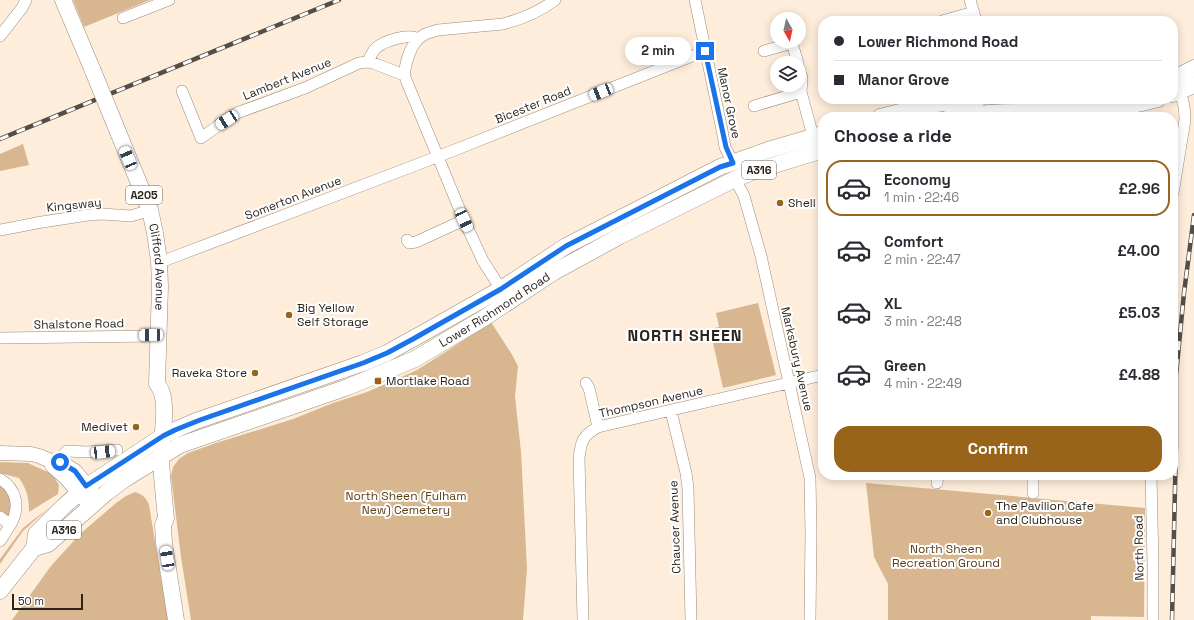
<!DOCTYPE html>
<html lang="en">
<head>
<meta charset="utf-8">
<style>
  :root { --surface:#fff; --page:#f2f2f3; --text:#2b2b33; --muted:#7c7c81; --line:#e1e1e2; --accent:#98641a }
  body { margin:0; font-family:"Space Grotesk",sans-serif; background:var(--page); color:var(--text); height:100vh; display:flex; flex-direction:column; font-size:15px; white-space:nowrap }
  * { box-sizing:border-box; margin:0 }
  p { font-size:13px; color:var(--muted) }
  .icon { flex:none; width:22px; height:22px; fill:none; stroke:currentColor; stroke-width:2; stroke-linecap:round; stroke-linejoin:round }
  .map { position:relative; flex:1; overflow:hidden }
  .panel { position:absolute; left:818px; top:112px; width:360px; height:368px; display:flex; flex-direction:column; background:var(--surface); border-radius:16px; box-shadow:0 2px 10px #0003 }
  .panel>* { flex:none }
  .top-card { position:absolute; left:818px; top:16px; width:360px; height:88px; border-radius:16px; box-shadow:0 2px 10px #0003; display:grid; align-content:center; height:88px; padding:0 16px; background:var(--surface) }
  .needle { width:26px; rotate:171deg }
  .tools { position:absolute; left:770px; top:12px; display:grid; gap:8px }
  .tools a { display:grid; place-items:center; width:36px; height:36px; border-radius:50%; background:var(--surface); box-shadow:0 2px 10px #0003; font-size:20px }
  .scale { position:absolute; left:12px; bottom:10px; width:71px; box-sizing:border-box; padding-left:4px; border:2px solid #2a241d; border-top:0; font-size:11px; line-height:14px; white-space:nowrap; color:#2a241d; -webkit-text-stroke:3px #fff; paint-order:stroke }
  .end { position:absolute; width:18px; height:18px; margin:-9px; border:5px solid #1a73e8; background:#fff; box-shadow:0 0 0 2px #fff }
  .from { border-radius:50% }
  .bubble { position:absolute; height:28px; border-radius:14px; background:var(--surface); box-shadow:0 2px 10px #0003; font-size:13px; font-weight:700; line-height:28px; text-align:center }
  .car { position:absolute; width:12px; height:24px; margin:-12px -6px; border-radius:5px; box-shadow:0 0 3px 1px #0007; background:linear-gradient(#fff 24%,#345 0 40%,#fff 0 76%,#345 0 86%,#fff 0) }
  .top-card b { display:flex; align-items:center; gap:14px; height:38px; font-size:15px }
  .top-card b+b { border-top:1px solid var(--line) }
  .top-card i { width:10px; height:10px; background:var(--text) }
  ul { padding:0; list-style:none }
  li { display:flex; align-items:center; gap:12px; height:56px; margin:0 8px 6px; padding:0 8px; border:2px solid transparent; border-radius:16px }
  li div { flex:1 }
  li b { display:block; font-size:15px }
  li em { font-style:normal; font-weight:700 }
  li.on { border-color:var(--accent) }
  li>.icon { width:36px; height:36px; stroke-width:1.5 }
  h2 { padding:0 16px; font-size:18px; line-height:48px }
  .cta { display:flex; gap:8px; margin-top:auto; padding:8px 16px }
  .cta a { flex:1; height:46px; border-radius:16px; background:var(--accent); color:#fff; font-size:16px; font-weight:700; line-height:46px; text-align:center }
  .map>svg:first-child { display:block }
</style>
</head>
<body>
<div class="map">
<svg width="1194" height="620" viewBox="0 0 1194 620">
  <rect width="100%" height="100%" fill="#feeddb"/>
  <!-- green -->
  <path fill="#d8b790" d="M73,0h77l-66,27z
    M23,144l6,21 -29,6v-17z
    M758,303l18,72 -53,13 -13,-59 9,-2 -3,-14z
    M491,322l20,31 7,13 -3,30 6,56 6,117 -4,51h-332l-10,-63 -10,-81 2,-9 6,-8 9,-6 28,-10 77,-24 40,-16 34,-11 23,-10 27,-12 30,-19z
    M0,462l28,1 24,11 7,11 -1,9 -29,18c0,-15 -2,-22 -10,-34l-19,-5z
    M866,483l279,25 -1,109 -53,-1v4h-203v-36l-14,-27z
    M0,485l7,6 5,14 -2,14 -10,-7z
    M135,492c8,3 11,5 14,13l19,115h-156l39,-54 29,-32 36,-31 10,-7z
    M51,506l-28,25 -23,33v-5l23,-31z"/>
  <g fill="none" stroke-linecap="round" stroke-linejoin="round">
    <!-- minor casing -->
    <g stroke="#9a8b7b" stroke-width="12">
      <path id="minor" d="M695,0l27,130 3,17 8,16
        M970,0l6,21
        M123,18l46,-18
        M942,21l32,-9
        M0,36l22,-28 4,-8
        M418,39l7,-5 13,-4 65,-6c19,-5 36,-12 52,-24
        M764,51l28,-8 6,20
        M799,68l3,10 -1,14 12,44
        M404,75l60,145 19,41 18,28
        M182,91l19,47 18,-13 18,-12 68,-25 54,-25 9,-1 5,1 31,12c2,-14 5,-26 14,-36 -10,-6 -34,2 -42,9 -4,4 -6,9 -8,14
        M754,106l47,-14
        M735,179l9,17 17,60 49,222 1,55 -1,87
        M1173,193l12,-73c0,-10 -1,-18 -5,-28
        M0,230l42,-8 46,-7 14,-1 29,2 19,-6
        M407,240l2,3 7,-1 48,-22
        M159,261l7,-1 271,-103 268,-106
        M0,338l158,-2
        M586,383l3,5 9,39
        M671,411l15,62 2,15 3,132
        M56,469l7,-14 4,-4 19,1 31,-2
        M1151,475l2,88v57
        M0,479c17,10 20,28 11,45l-3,-1 -8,-6
        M937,483l1,-8
        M1033,493v-18
        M0,541l11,-17
        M583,620l-4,-162c2,-16 3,-22 19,-31l225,-52"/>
    </g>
    <!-- major casing -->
    <g stroke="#9a8b7b" stroke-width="15">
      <path id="major" d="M0,453l31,1 8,2 12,5 6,-1 18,11 23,28
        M52,466l13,11 25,29"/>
    </g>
    <!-- highway casing -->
    <g stroke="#9a8b7b" stroke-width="17">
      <g id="highway">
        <path d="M63,0l30,71"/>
        <path d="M1173,79l21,-11"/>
        <path d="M1173,94l21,-9"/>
        <path d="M880,117l48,-12 50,-6"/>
        <path d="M950,117c22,-3 45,-5 68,-5 27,0 55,1 83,-2 19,-2 38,-6 57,-11"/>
        <path id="s1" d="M118,132l32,78 5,23 4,28 1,25 -3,98c14,15 3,56 4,76 1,19 3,39 5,58l-3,7 1,18 12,77"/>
        <path id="s2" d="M34,548l14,-4 58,-51 19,-14 55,-34 168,-58 67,-28 69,-41 70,-46 66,-36 115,-57 17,-7 71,-22"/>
        <path d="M0,591l34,-43 2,-14 28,-28 23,-20 76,-50 12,-6 21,-9 167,-58 24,-10 38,-21 76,-43 65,-43 154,-79 48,-17 55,-16"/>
      </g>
    </g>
    <!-- minor -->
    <use href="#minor" stroke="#fff" stroke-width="11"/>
    <!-- major -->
    <use href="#major" stroke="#fff" stroke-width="14"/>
    <!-- highway -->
    <use href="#highway" stroke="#fff" stroke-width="16"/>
    <!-- rail casing -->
    <g stroke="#564e45" stroke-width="4.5">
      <path id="rail" d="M0,139l339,-139
        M1172,620l4,-176v-69l8,-82 10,-78"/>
    </g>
    <!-- rail -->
    <use href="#rail" stroke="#fff" stroke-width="3" stroke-dasharray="9" stroke-linecap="butt"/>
    <!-- highway-bridge casing -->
    <g stroke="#9a8b7b" stroke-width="17" stroke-linecap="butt">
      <path id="highway-bridge" d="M93,71l25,61"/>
    </g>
    <!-- highway-bridge -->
    <use href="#highway-bridge" stroke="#fff" stroke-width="16"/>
  </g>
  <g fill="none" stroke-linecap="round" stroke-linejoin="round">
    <!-- route -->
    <path stroke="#1a73e8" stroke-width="5" d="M60,462l15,9 11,15 77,-50 12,-6 25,-10 163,-57 24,-10 26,-14 88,-50 65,-43 154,-79 13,-4 -7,-16 -21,-96"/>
  </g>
  <!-- markers -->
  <g fill="#98641a" stroke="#fff" stroke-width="1.5">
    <circle cx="780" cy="203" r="4"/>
    <circle cx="289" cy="315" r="4"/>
    <circle cx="255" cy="373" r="4"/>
    <rect x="374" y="377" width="8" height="8" rx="2"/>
    <circle cx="136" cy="427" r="4"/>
    <circle cx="988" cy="513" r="4"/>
  </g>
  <g text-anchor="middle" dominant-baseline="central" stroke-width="4" stroke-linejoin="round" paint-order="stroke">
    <!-- shield labels -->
    <g fill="#fff" stroke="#6a6661" stroke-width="1">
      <rect x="742" y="161" width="34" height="18" rx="3"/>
      <rect x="126" y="186" width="36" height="18" rx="3"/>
      <rect x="47" y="521" width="34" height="18" rx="3"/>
    </g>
    <g font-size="11" font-weight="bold" fill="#2a241d">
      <text x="759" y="170">A316</text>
      <text x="144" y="195">A205</text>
      <text x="64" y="530">A316</text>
    </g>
    <!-- street labels -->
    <g font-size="12" fill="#2a241d" stroke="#fff">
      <text transform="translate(287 79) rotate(-22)">Lambert Avenue</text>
      <text transform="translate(729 103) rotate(78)">Manor Grove</text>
      <text transform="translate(533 105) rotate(-22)">Bicester Road</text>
      <text transform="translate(293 198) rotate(-21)">Somerton Avenue</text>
      <text transform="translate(74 205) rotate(-6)">Kingsway</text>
      <text stroke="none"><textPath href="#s1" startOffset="142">Clifford Avenue</textPath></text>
      <text stroke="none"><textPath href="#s2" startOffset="524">Lower Richmond Road</textPath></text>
      <text transform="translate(79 324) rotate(-1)">Shalstone Road</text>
      <text transform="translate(797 359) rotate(77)">Marksbury Avenue</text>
      <text transform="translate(651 402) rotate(-13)">Thompson Avenue</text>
      <text transform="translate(675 527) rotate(-92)">Chaucer Avenue</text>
      <text transform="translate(1139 548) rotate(-91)">North Road</text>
    </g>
    <!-- poi labels -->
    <g font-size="12" fill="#2a241d" stroke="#fff" text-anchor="start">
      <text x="788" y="203">Shell</text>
      <text x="297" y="308">Big Yellow<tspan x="297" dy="14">Self Storage</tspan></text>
      <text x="247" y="373" text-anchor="end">Raveka Store</text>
      <text x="386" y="381">Mortlake Road</text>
      <text x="128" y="427" text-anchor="end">Medivet</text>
      <text x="996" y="506">The Pavilion Cafe<tspan x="996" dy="14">and Clubhouse</tspan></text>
    </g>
    <!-- park labels -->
    <g font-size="12" fill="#5c3e17" stroke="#fff">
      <text x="406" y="496">North Sheen (Fulham<tspan x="406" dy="14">New) Cemetery</tspan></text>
      <text x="946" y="549">North Sheen<tspan x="946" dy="14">Recreation Ground</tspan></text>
    </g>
    <!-- district labels -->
    <g font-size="16" font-weight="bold" letter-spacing="1" fill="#2a241d" stroke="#fff">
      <text x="685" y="335">NORTH SHEEN</text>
    </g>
  </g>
</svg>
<div class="tools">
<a><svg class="needle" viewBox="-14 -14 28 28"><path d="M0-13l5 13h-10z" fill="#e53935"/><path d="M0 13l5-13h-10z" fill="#7c7c81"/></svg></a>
<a><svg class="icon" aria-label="layers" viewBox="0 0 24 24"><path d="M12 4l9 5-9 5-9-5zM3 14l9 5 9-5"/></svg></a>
</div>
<div class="scale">50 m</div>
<i class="end from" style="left:60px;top:462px"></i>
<i class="end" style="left:705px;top:51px"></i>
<div class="bubble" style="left:625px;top:37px;width:66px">2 min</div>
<i class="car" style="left:601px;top:92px;rotate:248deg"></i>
<i class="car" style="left:227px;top:120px;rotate:237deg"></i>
<i class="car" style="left:128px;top:158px;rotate:337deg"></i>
<i class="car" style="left:464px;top:220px;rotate:155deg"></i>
<i class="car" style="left:151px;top:335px;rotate:269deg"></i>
<i class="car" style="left:103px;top:452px;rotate:84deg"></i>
<i class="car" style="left:167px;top:558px;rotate:351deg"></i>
<div class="top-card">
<b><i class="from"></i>Lower Richmond Road</b>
<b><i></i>Manor Grove</b>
</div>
<section class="panel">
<h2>Choose a ride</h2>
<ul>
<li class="on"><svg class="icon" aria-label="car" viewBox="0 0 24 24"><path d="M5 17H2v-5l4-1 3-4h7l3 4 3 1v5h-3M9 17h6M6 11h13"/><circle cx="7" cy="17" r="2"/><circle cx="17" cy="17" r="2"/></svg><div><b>Economy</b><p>1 min · 22:46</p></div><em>£2.96</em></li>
<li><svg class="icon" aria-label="car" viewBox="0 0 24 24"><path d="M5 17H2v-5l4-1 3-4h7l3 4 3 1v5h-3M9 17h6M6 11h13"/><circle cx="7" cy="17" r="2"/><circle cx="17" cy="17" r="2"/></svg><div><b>Comfort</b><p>2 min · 22:47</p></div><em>£4.00</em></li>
<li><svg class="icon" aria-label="car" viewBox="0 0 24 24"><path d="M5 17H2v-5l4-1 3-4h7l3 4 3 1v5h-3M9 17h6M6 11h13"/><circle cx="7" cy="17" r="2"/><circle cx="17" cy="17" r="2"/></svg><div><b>XL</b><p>3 min · 22:48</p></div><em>£5.03</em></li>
<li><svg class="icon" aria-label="car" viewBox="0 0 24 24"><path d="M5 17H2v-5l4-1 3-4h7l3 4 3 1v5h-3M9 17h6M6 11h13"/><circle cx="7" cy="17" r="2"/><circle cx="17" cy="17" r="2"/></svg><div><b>Green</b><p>4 min · 22:49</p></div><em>£4.88</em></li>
</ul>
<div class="cta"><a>Confirm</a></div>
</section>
</div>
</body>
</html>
